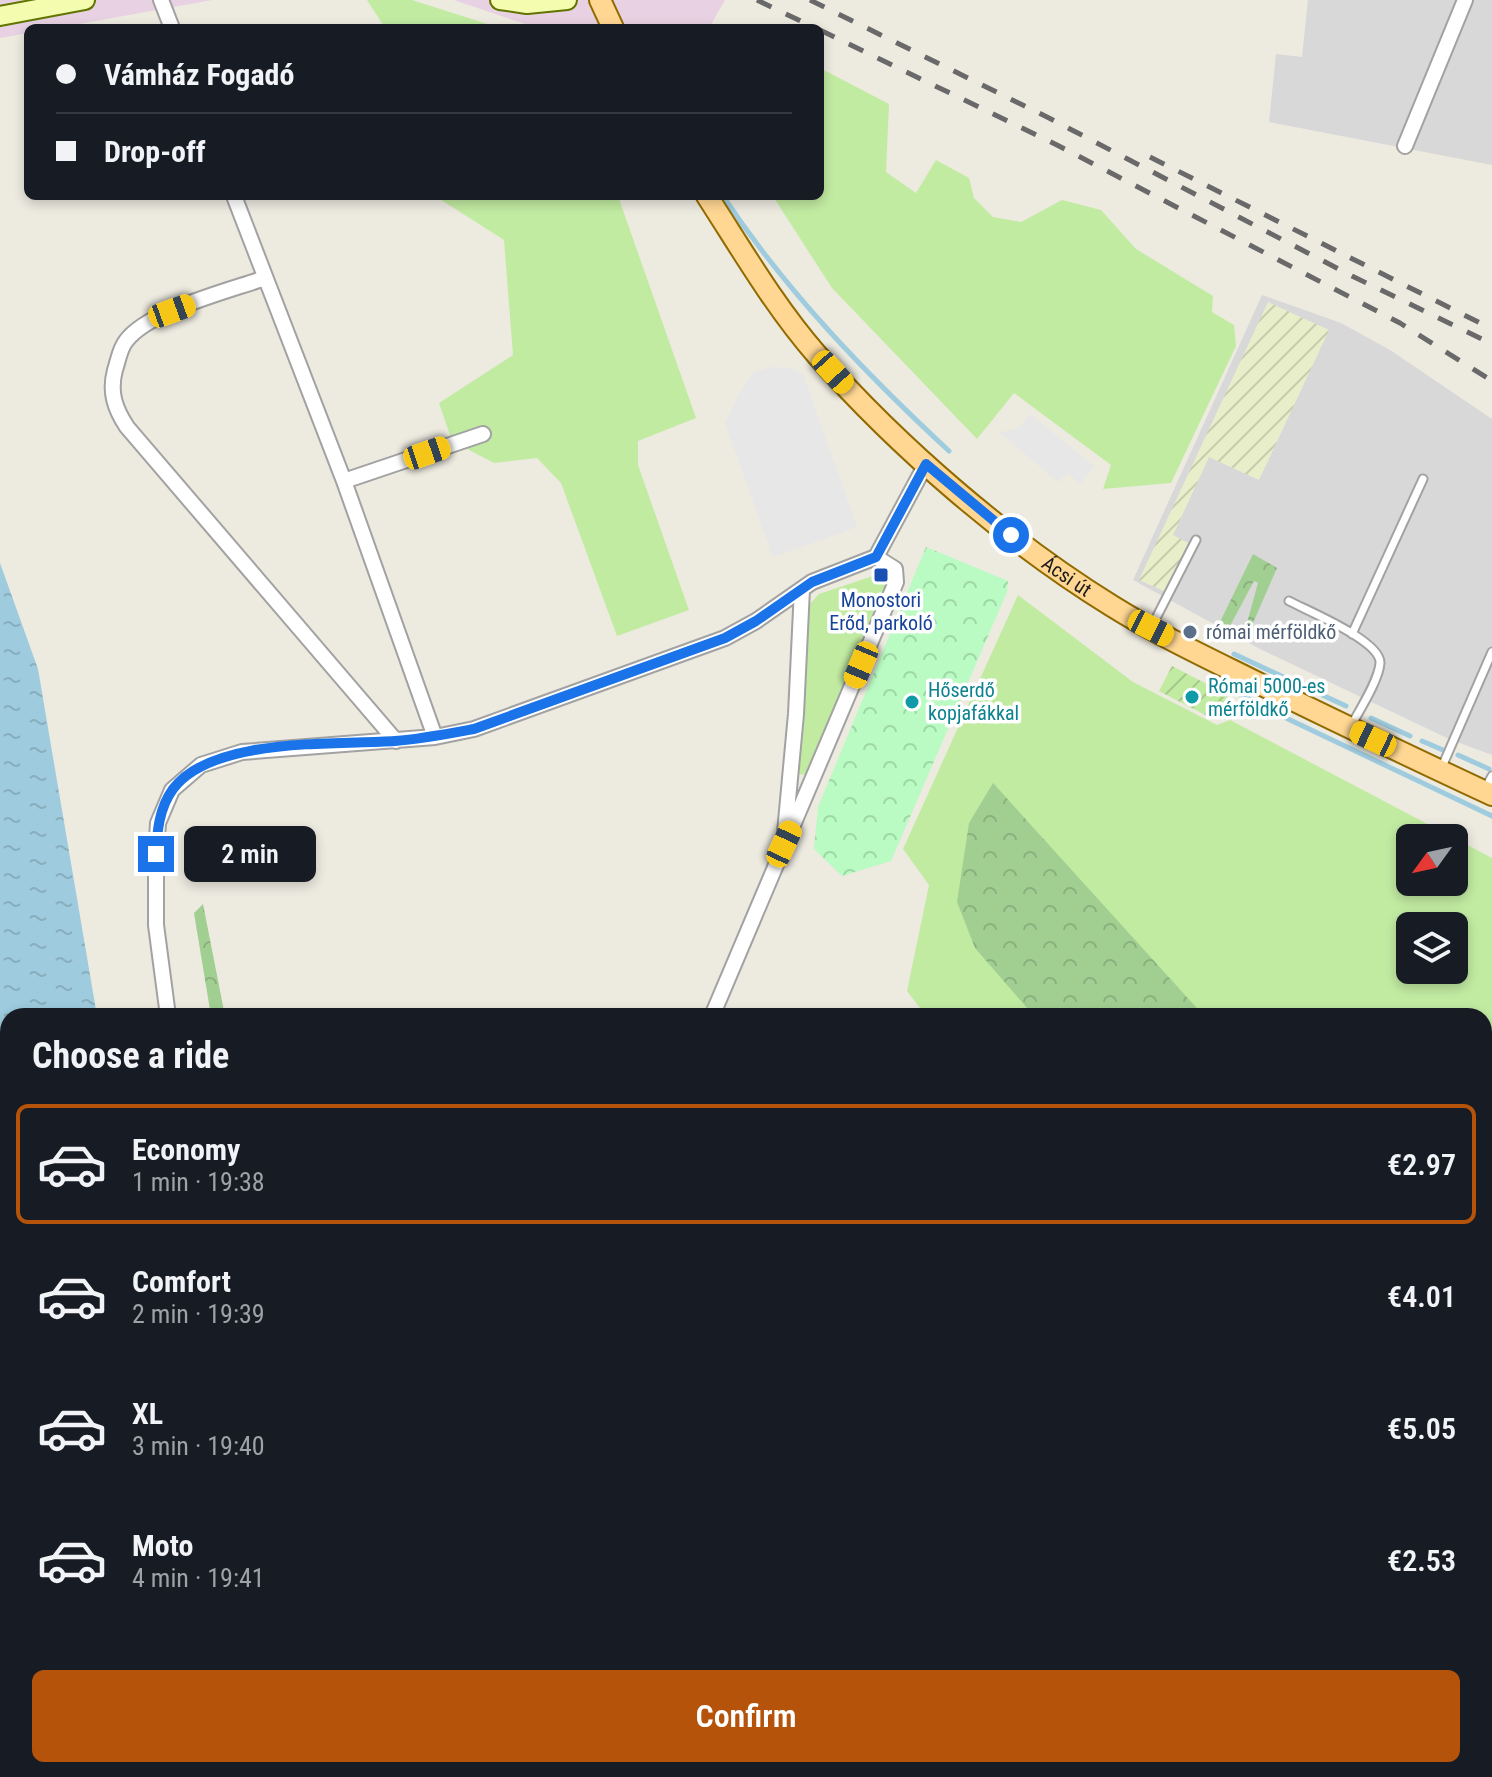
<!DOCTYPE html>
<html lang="en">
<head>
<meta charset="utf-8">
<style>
  :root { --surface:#171b24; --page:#242831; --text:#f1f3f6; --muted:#9ea1a6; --line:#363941; --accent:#b45309 }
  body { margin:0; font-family:"Roboto Condensed",sans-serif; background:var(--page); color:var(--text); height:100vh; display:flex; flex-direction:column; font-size:30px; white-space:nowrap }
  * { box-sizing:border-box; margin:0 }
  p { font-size:26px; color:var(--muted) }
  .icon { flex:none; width:44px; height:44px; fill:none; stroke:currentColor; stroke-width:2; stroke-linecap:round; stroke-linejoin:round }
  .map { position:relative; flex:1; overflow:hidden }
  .drawer { position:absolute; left:0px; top:1008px; width:1492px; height:770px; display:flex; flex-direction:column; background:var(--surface); border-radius:24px 24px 0 0; box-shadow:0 4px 12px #0003 }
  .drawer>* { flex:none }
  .guide { position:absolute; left:24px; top:24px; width:800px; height:176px; border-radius:12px; box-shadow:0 4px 12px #0003; display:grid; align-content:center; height:176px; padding:0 32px; background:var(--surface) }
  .needle { width:52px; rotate:237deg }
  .fabs { position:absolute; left:1396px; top:824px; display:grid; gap:16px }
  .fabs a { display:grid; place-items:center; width:72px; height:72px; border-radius:12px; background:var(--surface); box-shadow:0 4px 12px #0003; font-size:40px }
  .end { position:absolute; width:36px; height:36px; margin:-18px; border:10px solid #1a73e8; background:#fff; box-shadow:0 0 0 4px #fff }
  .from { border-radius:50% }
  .bubble { position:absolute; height:56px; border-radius:12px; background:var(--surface); box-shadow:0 4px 12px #0003; font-size:26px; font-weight:600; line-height:56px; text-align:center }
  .car { position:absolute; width:24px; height:48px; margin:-24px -12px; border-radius:10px; box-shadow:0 0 6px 2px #0007; background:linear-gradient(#f5c518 24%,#345 0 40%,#f5c518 0 76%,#345 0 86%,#f5c518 0) }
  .guide b { display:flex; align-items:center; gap:28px; height:76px; font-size:30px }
  .guide b+b { border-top:2px solid var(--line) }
  .guide i { width:20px; height:20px; background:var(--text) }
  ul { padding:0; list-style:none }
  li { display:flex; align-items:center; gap:24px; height:120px; margin:0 16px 12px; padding:0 16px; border:4px solid transparent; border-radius:12px }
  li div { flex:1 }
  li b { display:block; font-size:30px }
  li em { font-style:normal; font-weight:600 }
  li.current { border-color:var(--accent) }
  li>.icon { width:72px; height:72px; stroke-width:1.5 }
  h2 { padding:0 32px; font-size:36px; line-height:96px }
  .button { display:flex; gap:16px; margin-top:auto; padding:16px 32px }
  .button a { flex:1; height:92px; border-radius:12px; background:var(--accent); color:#fff; font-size:32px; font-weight:600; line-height:92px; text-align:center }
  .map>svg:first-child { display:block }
</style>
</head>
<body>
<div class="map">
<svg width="1492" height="1777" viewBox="0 0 1492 1777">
  <defs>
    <pattern id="farmland-furrows" width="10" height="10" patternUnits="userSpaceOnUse" patternTransform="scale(2)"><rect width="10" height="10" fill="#e9eeca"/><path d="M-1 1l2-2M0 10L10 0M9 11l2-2" fill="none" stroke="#c7ccad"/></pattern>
    <pattern id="forest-crowns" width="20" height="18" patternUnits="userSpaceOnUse" patternTransform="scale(2)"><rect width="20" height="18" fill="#a1cf92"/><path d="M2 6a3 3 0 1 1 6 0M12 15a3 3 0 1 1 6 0" fill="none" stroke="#8ab17d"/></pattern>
    <pattern id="park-crowns" width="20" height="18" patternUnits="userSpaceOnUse" patternTransform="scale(2)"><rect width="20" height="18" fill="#b9fbc2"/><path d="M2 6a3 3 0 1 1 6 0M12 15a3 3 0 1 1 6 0" fill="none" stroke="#9ed7a6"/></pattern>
    <pattern id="garden-furrows" width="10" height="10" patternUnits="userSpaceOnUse" patternTransform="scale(2)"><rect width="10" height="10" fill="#c2eba2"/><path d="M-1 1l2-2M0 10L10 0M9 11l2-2" fill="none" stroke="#a6c98b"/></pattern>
    <pattern id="water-ripples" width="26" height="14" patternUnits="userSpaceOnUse" patternTransform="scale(2)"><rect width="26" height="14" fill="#9ecbde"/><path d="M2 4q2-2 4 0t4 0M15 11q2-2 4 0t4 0" fill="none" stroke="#88aebe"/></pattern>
  </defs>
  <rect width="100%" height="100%" fill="#edeae0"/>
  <!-- residential -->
  <path fill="#d9d8d8" d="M1308,0h184v165l-223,-43 7,-68 26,3z
    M1262,295l79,28 49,27 102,69v336l-43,-16 -191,-91 -125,-68z"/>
  <!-- railway -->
  <path fill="#e7d1e2" d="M0,0h212l-155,28h-29v5l-28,5z
    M454,0h271l-16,28 -175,-1z"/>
  <!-- farmland -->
  <path fill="url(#farmland-furrows)" d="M1268,302l61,28 -70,150 -50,-23 -36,78 15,8 -22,49 -27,-12z"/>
  <!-- grass -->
  <path fill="#c2eba2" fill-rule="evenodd" d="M367,0h45l88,28h-115z
    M820,68l69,36 -3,68 30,21 20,-33 33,18 5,20 19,19 28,5 41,-22 39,10 35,39 77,47 -1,16 22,13 2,21 -65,137 -68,6 8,-24 -97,-72 -37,46 -145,-151 -58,-90 46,-2z
    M435,196h183l78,222 -58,23v24l51,145 -72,26 -56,-153 -24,-25 -43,5 -42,-22 -13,-38 74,-48 -9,-115z
    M873,576l15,4 1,6 -80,189 -13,-1 14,-170 9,-10z
    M1018,595l115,87 84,43 13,-5 262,138v919h-124l-1,-7h117v-754h-558l-19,-25 22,-106 -26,-36zM1410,838h44v44h-44zM1410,926h44v44h-44z
    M589,1770h159l-2,7h-155z
    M808,1770h379l4,7h-380z"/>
  <!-- forest -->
  <path fill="url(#forest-crowns)" d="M1253,554l24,14 -28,64 -4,-2 13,-47 -4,-2 -24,45h-12z
    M993,783l211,233h-170l-59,-68 -18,-46 12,-79z
    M203,904l22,112h-14l-17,-103z
    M1484,1325l8,9v248l-8,-1z"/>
  <!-- park -->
  <path fill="url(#park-crowns)" d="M926,547l82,34 -1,11 -116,269 -49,15 -28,-27 4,-42z"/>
  <!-- garden -->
  <path fill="url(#garden-furrows)" d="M1172,666l56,29 -13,25 -56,-29z"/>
  <!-- parking -->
  <path fill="#e7e7e7" d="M772,367l17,1 14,6 54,153 -84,30 -48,-134 14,-29 15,-22z
    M1030,414l64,52 -14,18 -13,-11 -9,9 -59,-50 19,-3z"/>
  <!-- water -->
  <path fill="url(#water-ripples)" d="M0,563l38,106 59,347h-89v754h219l1,7h-228z"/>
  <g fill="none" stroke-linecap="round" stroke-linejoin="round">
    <!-- stream -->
    <path stroke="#9ecbde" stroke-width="5" d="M723,196c63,95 143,178 226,255
      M1234,654l112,52
      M1211,679l75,39 206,98
      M1371,718l39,18
      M1422,741l21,9
      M1458,755l31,14"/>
    <!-- lane casing -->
    <g stroke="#a2a2a2" stroke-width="11">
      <path id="lane" d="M1289,601c19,10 92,40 91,62 -1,17 -21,48 -29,63
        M1152,626l44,-86
        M1352,634l71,-155
        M1441,769l51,-117
        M1485,789l7,-13"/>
    </g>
    <!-- street casing -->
    <g stroke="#a2a2a2" stroke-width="18">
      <path id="street" d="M161,0l11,28
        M1405,146l60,-146
        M234,196l110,285 91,256
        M265,278c-37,13 -117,33 -139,63 -6,7 -8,20 -11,29 -6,22 0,39 12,57l269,314
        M344,481l139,-47
        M785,832l11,-118 6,-125
        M168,1016l-12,-91v-71l2,-31 14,-33 29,-25 41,-13 193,-15 39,-8 251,-91 31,-17 56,-39 64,-25 50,-93
        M712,1016l184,-434 -1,-13 -19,-12"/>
    </g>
    <!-- secondary casing -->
    <g stroke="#617400" stroke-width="22">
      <path id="secondary" d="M500,0l27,4 40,-4
        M0,16l85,-16"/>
    </g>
    <!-- primary casing -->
    <g stroke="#926b00" stroke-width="24">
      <g id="primary">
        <path d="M600,0l13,28"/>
        <path id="s1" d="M707,196c35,54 68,111 110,159 82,93 190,186 295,251 48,30 100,54 150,79 77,38 153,74 230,110"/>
      </g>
    </g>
    <!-- lane -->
    <use href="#lane" stroke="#fff" stroke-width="7"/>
    <!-- street -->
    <use href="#street" stroke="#fff" stroke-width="14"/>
    <!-- secondary -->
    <use href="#secondary" stroke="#f4fcaf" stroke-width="18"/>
    <!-- primary -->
    <use href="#primary" stroke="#ffd793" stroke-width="20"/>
    <!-- rail -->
    <path stroke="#696969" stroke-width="5" stroke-dasharray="16 16" stroke-linecap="butt" d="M757,0l58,28
      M810,0l239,118 303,158 140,68
      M820,30l237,115 343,178 92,58
      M1150,157l342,172"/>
  </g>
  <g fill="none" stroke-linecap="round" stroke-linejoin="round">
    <!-- route -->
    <path stroke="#1a73e8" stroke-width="10" d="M156,854c1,-22 3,-46 17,-65 39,-52 161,-44 222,-48 26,-2 52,-7 79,-12l251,-91 31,-17 56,-39 64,-25 50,-93 85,71"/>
  </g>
  <!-- markers -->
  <rect fill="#1a4fb4" stroke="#fff" stroke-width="3" x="873" y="567" width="16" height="16" rx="4"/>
  <circle fill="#5c6f8a" stroke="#fff" stroke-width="3" cx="1190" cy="632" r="8"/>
  <g fill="#0f9aa8" stroke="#fff" stroke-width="3">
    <circle cx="1192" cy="697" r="8"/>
    <circle cx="912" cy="702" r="8"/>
  </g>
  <g text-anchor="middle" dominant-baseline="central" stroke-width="7" stroke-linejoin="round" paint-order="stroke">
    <!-- street labels -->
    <g font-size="20" fill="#1b1b1b" stroke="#fff">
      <text stroke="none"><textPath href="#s1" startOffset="528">Ácsi út</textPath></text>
    </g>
    <!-- transit labels -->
    <g font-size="20" fill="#164399" stroke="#fff">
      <text x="881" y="600">Monostori<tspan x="881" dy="23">Erőd, parkoló</tspan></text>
    </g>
    <!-- service labels -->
    <g font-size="20" fill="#4e5e75" stroke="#fff" text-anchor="start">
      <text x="1206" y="632">római mérföldkő</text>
    </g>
    <!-- culture labels -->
    <g font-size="20" fill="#0d838f" stroke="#fff" text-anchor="start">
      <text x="1208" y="686">Római 5000-es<tspan x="1208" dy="23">mérföldkő</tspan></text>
      <text x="928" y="690">Hőserdő<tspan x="928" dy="23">kopjafákkal</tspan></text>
    </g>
  </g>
</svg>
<div class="fabs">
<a><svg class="needle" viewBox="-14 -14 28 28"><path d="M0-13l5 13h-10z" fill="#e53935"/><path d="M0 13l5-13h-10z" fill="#9ea1a6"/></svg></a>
<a><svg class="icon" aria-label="layers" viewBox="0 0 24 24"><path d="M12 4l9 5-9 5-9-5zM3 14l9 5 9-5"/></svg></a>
</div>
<i class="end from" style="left:1011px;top:535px"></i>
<i class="end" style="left:156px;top:854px"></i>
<div class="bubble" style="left:184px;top:826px;width:132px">2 min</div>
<i class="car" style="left:172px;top:311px;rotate:70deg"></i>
<i class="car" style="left:833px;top:372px;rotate:138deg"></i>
<i class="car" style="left:427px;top:453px;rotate:71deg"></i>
<i class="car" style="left:1151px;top:628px;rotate:117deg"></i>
<i class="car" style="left:861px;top:665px;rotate:203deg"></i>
<i class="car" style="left:1373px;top:739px;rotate:295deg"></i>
<i class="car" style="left:784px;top:844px;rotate:25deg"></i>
<div class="guide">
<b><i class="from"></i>Vámház Fogadó</b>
<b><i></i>Drop-off</b>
</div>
<section class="drawer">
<h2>Choose a ride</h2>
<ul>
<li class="current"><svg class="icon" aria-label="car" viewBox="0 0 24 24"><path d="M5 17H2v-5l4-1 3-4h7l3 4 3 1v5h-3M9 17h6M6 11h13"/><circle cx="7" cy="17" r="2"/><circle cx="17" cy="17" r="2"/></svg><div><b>Economy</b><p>1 min · 19:38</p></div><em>€2.97</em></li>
<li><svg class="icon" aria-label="car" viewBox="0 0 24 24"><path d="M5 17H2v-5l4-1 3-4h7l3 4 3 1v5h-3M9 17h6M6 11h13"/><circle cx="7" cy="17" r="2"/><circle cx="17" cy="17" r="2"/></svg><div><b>Comfort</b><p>2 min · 19:39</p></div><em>€4.01</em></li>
<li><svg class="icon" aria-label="car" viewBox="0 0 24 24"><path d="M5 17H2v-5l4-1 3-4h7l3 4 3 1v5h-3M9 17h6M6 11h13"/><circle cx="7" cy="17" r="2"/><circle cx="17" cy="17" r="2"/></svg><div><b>XL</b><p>3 min · 19:40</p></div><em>€5.05</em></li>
<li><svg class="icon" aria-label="car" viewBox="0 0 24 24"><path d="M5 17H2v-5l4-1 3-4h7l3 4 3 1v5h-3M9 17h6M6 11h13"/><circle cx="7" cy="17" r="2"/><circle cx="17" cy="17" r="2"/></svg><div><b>Moto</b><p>4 min · 19:41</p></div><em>€2.53</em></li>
</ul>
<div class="button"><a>Confirm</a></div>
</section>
</div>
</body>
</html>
